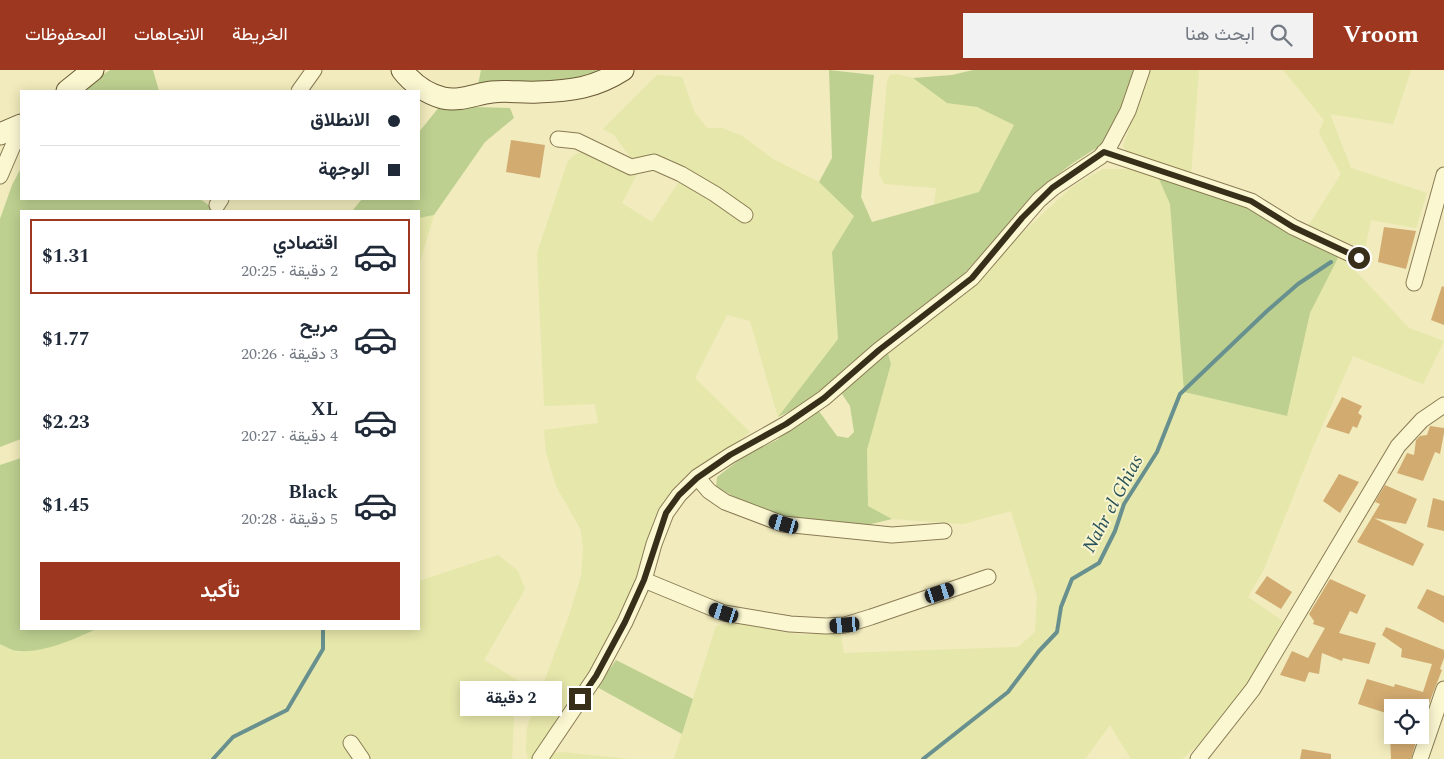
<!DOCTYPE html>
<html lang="ar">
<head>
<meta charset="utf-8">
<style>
  :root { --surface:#fff; --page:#f2f2f3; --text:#1f2937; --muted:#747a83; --line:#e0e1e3; --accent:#9e3720 }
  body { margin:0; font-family:Spectral,Vazirmatn,serif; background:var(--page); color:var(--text); direction:rtl; height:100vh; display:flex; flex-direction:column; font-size:19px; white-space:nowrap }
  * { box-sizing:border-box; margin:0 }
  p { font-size:16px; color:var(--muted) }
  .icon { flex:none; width:28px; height:28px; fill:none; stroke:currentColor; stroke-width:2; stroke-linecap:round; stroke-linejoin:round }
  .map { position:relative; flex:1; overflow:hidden; direction:ltr }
  .details { position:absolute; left:20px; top:140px; width:400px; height:420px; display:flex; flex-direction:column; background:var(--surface); border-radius:0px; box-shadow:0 2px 12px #0003; direction:rtl }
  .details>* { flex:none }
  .banner { position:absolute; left:20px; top:20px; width:400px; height:110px; border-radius:0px; box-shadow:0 2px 12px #0003; direction:rtl; display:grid; align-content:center; height:110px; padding:0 20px; background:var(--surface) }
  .fabs { position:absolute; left:1384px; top:629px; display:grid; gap:10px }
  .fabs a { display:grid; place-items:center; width:45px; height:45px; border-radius:0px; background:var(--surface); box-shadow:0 2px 12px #0003; font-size:25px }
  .end { position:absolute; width:22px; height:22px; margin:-11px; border:6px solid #382f1b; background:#fff; box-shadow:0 0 0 2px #fff }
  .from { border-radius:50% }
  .bubble { position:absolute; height:35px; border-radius:0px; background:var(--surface); box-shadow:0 2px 12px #0003; font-size:16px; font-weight:700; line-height:35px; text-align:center; direction:rtl }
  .car { position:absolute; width:15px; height:30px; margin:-15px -8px; border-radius:6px; box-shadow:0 0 4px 1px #0007; background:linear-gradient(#222 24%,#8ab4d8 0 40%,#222 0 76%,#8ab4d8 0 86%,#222 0) }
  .banner b { display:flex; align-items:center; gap:18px; height:48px; font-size:19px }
  .banner b+b { border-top:1px solid var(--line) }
  .banner i { width:12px; height:12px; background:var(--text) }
  ul { padding:9px 0 0; list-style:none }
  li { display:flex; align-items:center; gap:15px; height:75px; margin:0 10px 8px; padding:0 10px; border:2px solid transparent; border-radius:0px }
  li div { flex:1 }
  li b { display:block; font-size:19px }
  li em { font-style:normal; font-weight:700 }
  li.on { border-color:var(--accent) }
  li>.icon { width:45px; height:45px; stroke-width:1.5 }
  .primary-button { display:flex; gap:10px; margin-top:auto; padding:10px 20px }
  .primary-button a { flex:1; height:58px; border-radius:0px; background:var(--accent); color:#fff; font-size:20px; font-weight:700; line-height:58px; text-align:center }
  header { display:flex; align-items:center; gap:30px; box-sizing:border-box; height:70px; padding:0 25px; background:var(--accent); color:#fff }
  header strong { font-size:24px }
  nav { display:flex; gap:28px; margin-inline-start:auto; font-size:18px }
  .search { width:350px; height:45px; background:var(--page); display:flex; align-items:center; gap:12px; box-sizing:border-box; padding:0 18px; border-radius:0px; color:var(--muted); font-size:19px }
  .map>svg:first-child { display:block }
</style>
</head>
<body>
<header>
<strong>Vroom</strong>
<div class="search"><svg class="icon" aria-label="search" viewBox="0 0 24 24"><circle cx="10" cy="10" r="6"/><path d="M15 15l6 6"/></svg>ابحث هنا</div>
<nav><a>الخريطة</a><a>الاتجاهات</a><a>المحفوظات</a></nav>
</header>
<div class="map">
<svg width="1444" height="689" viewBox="0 0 1444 689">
  <rect width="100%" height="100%" fill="#f1ebbd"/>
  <!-- farmland -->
  <path fill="#e6e7aa" d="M1149,0h50l-8,105 -63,-19 -5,-10z
    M1283,0h128l-18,54 -63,-10 21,54 76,25 -11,35 -45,-8 -6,29 -58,-21 34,-54 -22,-41 5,-13z
    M896,4l17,4 34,24 30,5 38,17 -36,68 -45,13 2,-17 -52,-4 -5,-11 8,-91 3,-7z
    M657,5l25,2 13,36 12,15h16l19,8 31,23 46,23 35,34 -22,36 6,87 -60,78 -28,-96 -23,-6 -32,63 55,54 -65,50 -56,122 -39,75 -57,80h-5l-2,-11 1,-21 43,-114 11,-37 2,-26 -2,-20 -25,-44 -10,-34 -2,-22 54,-7 -3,-19 -51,2 -7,-153 31,-92 9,-8 10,-1 50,22 -15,29 30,19 33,-49 -52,-12 -19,-26 -11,-6z
    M1103,99h28l27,8 12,27 14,188 103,24 23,-103 30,-59 69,74 35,13 -21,43 -70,-28 -40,91 -49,122 -16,28 36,25 -42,71 -43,51 -17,15h-51l-21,-34 -25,34h-411l42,-133 19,-5 28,7 41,7 36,-4 4,22 174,-6 17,-15 2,-36 -26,-85 -48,13 -71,-5 -24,-13 -1,-56 24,-86 -3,-11 80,-63 41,-45 64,-59z
    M434,145l-15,50v-47z
    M498,485l20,16 7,18 -41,71 40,24 -10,33 -2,42h-512v-115l17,8 26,-3 37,-13 16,-7h323v-48z
    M562,682l66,7h-81l6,-6z"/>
  <!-- green -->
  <path fill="#bdd090" d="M110,0h43l6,21h-80z
    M481,0h133l-14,8 -122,7z
    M829,0l45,5 -13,122 11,25 107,-30 35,-67 -37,-18 -30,-4 -34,-25 39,-3 21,-5h160l-11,41 -21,34 -28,18 -33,25 -50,58 -42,45 -139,111 -31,15 60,-78 -6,-87 22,-36 -35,-34 13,-24z
    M440,36l70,2 4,10 -29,24 -51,73 -15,3v-7h-67l10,-12h57v-67z
    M21,98v31h179l17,12h-196v228l-21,8v-228l12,-34z
    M1158,107l95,32 24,14 13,12 50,19 -30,59 -23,103 -103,-24 -14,-188z
    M888,283l3,11 -24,86 1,56 24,13 -25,6 -81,-8 -36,-12 -34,-18 1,-10 30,-23 30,-14 39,-33 21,29 11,2 6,-6 -4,-26 -10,-15z
    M21,388v171h75c-23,11 -53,24 -78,22 -6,0 -13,-5 -18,-7v-179z
    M616,590l77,39 -11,35 -85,-47z"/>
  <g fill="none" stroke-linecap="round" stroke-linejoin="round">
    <!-- stream -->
    <path stroke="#68908e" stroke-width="4" d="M213,689l20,-22 54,-27 36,-61v-20
      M923,689l85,-67 31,-41 18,-19 4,-25 11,-28 27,-16 16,-32 9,-27 33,-52 23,-58 87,-83 31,-27 33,-22"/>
  </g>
  <!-- building -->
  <path fill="#d2ab70" d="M511,70l34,5 -5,33 -34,-6z
    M1384,157l32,4 -10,38 -28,-7z
    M1442,216l2,1v38l-13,-5z
    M1342,327l20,9 -4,7 4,3 -5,12 -4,-2 -4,8 -23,-7z
    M1430,356l14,2v5l-4,21 -5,-2 -12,29 -26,-8 10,-20 7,2 2,-15 4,-4 7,-1z
    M1339,404l20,8 -19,31 -17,-12z
    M1385,415l32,14 -11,25 -32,-6 50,26 -11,22 -56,-24 23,-38 -5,-2z
    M1433,428l11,3v30l-17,-4z
    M1267,506l25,16 -11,17 -26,-16z
    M1330,509l36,16 -9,19 -7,-3 -11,22 37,10 -7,21 -26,-6 -1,3 -20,-8 -3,21 -10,-2 -4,10 -25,-7 12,-24 16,7 17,-30 -12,-4 1,-3 -5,-7z
    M1427,519l17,7v27l-27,-15z
    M1386,557l58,23v8l-4,11 2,1 -18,46 -4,-1v-7h-28v7l-34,-11 9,-25 27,8 1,-3 28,8 9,-28 -31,-7 1,-8 -20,-14z
    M1390,665h28l-7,24h-20z
    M1302,679l29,5v5h-31z"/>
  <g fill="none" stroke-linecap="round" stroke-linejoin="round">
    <!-- street casing -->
    <g stroke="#8a7b55" stroke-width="17">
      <path id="street" d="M299,21l15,-21
        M558,69l19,2 54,26 23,-5 27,12 34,20 30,21
        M1104,82l147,49 42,26 66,31
        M0,106l21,-49
        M217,135l4,-6
        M1414,213l30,-108
        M697,407l12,14 16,11 58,22 109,11 52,-4
        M644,510l80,33 66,11 36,2 19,-1 26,-8 117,-40
        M351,673l11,16
        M540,689l56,-83 29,-54 19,-42 10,-36 12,-31 13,-18 18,-18 34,-22 55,-31 38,-26 55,-48 93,-72 67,-78 14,-12 47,-31 9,-10 19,-36 14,-41
        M1198,689l55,-70 145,-243 24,-26 22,-15
        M1420,689l24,-70"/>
    </g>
    <!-- secondary casing -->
    <g stroke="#6c5c38" stroke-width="23">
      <path id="secondary" d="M402,0c10,13 25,24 41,28 17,4 32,-4 49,-6 15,-2 31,1 46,0 33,-1 57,-4 85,-22
        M67,21l26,-21
        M0,64l21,-9"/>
    </g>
    <!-- street -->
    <use href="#street" stroke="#fbf7d1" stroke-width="15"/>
    <!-- secondary -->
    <use href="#secondary" stroke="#fbf7d1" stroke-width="21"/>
  </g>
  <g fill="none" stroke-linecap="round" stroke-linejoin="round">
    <!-- route -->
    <path stroke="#382f1b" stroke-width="6" d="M580,629l16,-23 29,-54 19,-42 22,-67 13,-18 18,-17 33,-23 56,-31 38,-26 55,-48 93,-72 50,-60 30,-30 52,-36 147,49 42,26 66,31"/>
  </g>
  <g text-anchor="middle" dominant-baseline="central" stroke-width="4" stroke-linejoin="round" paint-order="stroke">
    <!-- water labels -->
    <g font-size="19" font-style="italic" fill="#295359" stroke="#f8f4cd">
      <text transform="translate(1113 434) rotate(-62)">Nahr el Ghias</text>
    </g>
  </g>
</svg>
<div class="fabs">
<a><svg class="icon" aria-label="locate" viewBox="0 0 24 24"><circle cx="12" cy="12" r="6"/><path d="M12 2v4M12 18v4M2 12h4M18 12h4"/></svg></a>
</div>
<i class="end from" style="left:1359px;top:188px"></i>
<i class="end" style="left:580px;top:629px"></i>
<div class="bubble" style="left:460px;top:611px;width:102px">2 دقيقة</div>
<i class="car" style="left:784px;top:454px;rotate:286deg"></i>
<i class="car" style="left:940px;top:523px;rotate:72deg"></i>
<i class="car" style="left:724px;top:543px;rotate:288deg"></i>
<i class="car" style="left:845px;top:555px;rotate:265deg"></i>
<div class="banner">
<b><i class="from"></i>الانطلاق</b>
<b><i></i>الوجهة</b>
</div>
<section class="details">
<ul>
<li class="on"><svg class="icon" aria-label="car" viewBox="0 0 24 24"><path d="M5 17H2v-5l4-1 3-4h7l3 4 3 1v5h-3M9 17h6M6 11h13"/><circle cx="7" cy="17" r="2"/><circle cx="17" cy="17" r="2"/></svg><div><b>اقتصادي</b><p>2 دقيقة · 20:25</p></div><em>$1.31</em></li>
<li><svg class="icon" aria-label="car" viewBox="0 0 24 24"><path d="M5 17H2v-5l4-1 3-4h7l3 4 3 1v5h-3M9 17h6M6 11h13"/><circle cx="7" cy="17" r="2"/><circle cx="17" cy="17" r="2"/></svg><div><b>مريح</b><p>3 دقيقة · 20:26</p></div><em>$1.77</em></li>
<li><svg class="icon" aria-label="car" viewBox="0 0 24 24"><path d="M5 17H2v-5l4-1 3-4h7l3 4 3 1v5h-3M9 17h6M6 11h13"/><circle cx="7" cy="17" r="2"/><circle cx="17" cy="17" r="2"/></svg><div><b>XL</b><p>4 دقيقة · 20:27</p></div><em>$2.23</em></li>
<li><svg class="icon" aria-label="car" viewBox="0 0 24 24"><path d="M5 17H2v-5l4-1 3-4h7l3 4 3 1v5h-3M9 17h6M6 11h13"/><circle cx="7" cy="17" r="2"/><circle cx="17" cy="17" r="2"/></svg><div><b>Black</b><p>5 دقيقة · 20:28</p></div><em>$1.45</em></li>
</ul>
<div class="primary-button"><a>تأكيد</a></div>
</section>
</div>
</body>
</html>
